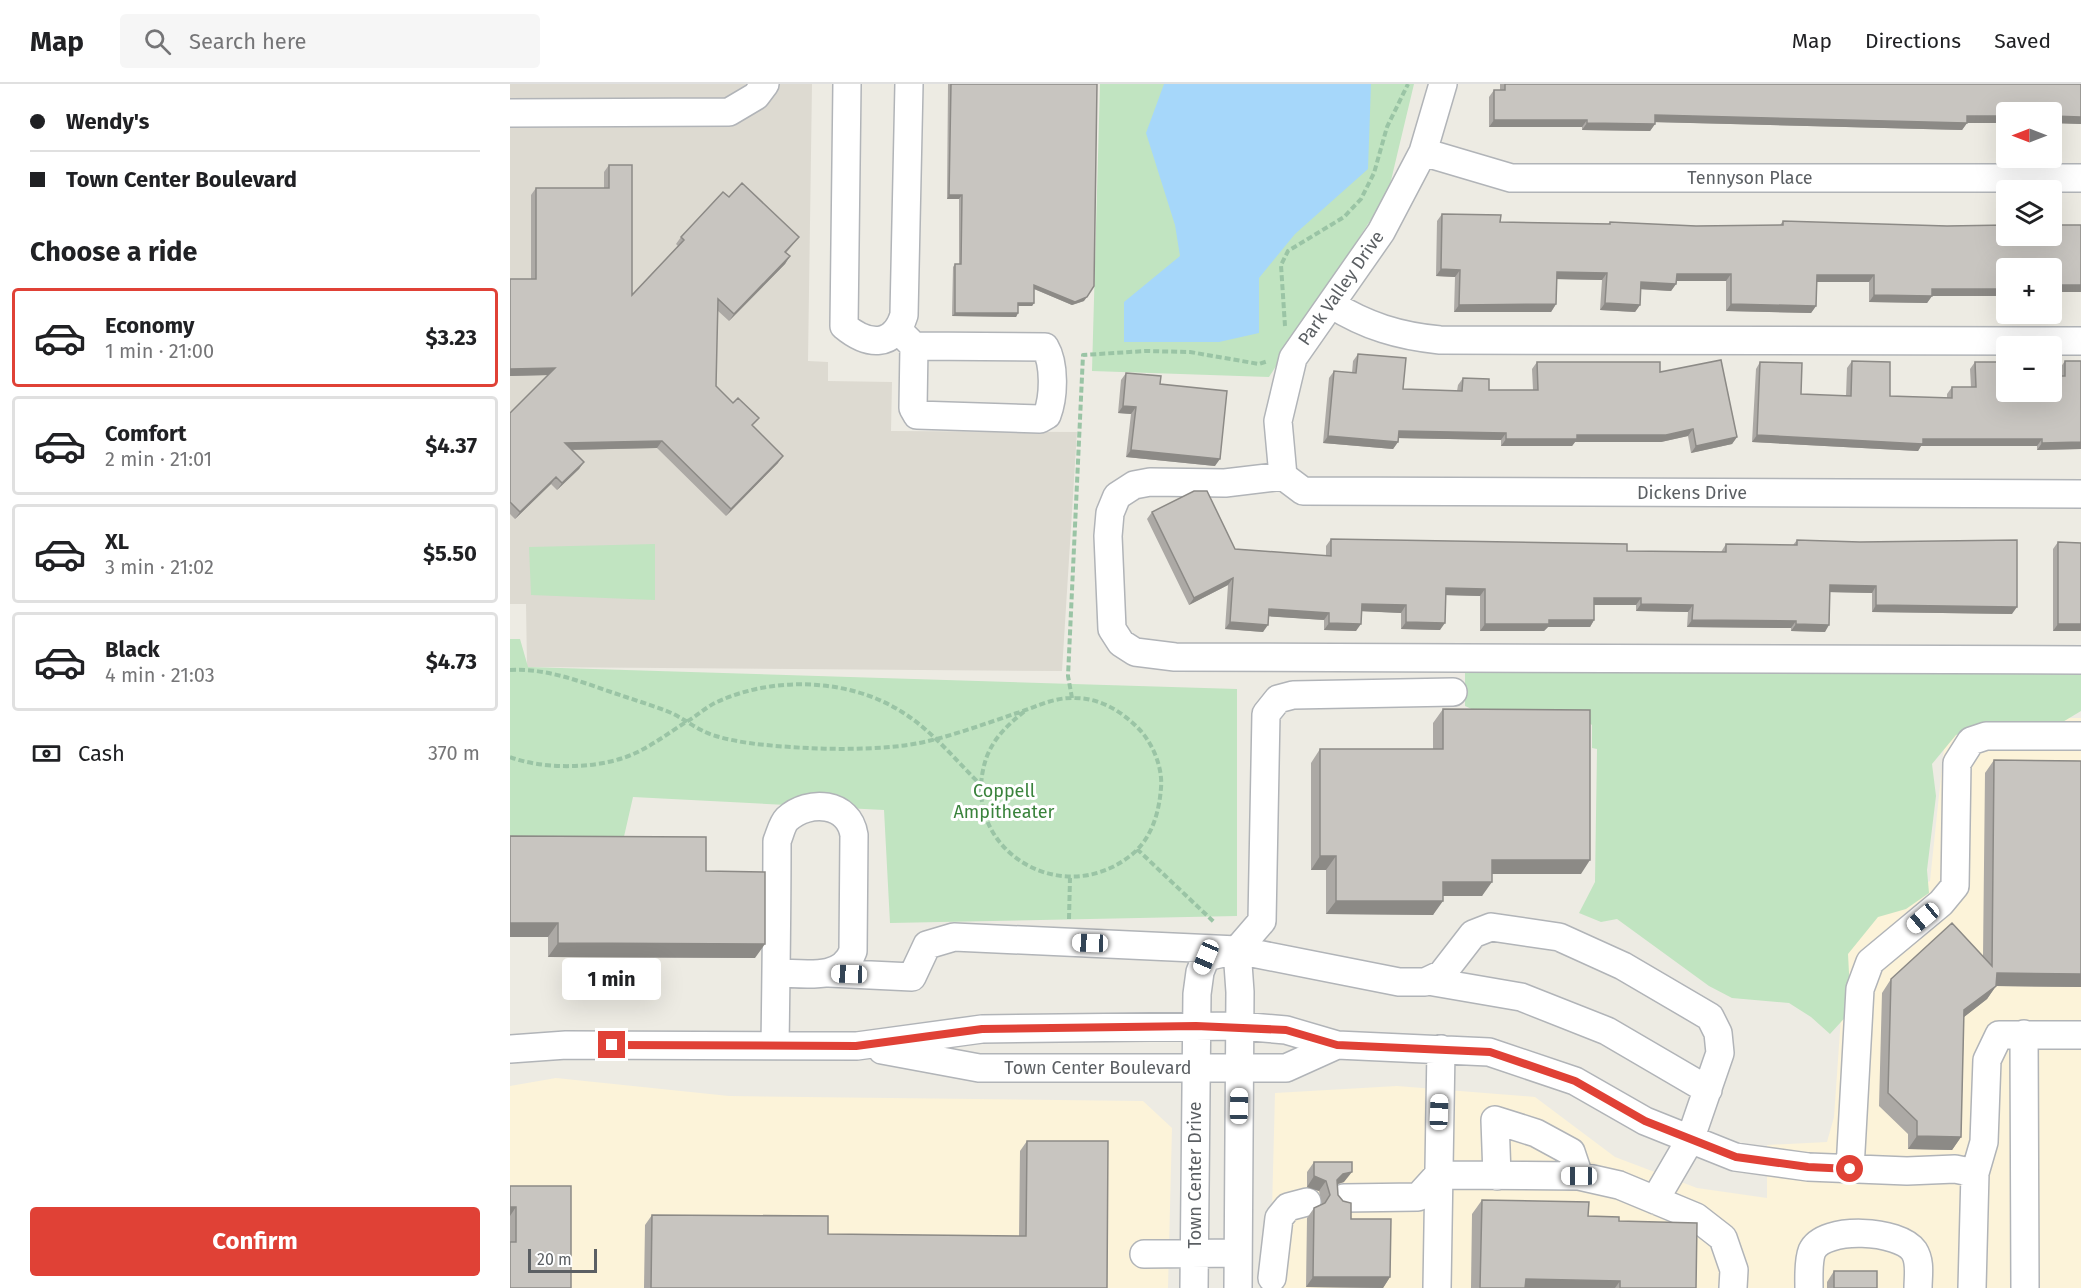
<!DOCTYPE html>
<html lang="en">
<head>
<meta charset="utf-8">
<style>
  :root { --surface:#fff; --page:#f6f6f6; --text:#202124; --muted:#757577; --line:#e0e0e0; --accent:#e04136 }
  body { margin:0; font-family:"Fira Sans",sans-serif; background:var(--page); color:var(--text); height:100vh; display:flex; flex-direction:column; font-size:22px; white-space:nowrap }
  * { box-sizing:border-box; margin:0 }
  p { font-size:20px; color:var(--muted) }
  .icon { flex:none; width:33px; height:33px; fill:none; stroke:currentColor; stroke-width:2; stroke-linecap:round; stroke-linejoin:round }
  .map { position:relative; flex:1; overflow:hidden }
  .side { display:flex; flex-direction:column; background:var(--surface); width:510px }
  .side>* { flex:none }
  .banner { display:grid; align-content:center; height:132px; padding:0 30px; background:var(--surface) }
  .needle { width:39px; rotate:270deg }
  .tools { position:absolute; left:1486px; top:18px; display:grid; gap:12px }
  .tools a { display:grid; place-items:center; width:66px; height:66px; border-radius:6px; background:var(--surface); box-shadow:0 6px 24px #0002; font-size:30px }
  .scale { position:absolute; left:18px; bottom:15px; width:69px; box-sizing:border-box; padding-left:6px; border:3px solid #5b5f63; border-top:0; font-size:16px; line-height:21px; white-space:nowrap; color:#5b5f63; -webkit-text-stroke:4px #fff; paint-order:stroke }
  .end { position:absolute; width:27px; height:27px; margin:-14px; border:8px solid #e04136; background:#fff; box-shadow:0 0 0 3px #fff }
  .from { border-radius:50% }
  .bubble { position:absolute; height:42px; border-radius:6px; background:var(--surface); box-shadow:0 6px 24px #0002; font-size:20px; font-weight:700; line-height:42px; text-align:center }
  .car { position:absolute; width:18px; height:36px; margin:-18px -9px; border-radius:8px; box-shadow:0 0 4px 2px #0007; background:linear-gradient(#fff 24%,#345 0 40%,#fff 0 76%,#345 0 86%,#fff 0) }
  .banner b { display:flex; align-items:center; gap:21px; height:57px; font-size:22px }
  .banner b+b { border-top:2px solid var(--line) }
  .banner i { width:15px; height:15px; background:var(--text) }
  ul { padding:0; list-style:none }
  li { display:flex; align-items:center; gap:18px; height:99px; margin:0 12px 9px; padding:0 18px; border:3px solid var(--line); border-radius:6px }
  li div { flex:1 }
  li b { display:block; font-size:22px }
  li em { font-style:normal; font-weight:700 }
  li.current { border-color:var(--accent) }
  li>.icon { width:54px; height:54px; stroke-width:1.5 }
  h2 { padding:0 30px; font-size:27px; line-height:72px }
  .pay { display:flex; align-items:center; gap:15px; height:66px; padding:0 30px; font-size:22px }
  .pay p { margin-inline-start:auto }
  .action { display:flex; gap:12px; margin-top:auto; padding:12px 30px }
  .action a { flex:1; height:69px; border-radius:6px; background:var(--accent); color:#fff; font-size:24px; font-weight:700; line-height:69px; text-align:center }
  header { display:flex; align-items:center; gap:36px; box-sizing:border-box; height:84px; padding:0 30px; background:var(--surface); border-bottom:2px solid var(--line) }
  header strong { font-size:28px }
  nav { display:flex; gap:33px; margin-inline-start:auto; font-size:21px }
  .search { width:420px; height:54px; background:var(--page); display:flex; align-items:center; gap:15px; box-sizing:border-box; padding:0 21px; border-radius:6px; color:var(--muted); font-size:22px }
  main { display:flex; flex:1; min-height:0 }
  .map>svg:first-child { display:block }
</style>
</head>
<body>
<header>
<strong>Map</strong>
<div class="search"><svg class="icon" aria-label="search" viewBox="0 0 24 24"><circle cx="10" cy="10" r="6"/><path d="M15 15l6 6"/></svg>Search here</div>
<nav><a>Map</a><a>Directions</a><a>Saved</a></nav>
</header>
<main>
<section class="side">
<div class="banner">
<b><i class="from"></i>Wendy's</b>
<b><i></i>Town Center Boulevard</b>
</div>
<h2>Choose a ride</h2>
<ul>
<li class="current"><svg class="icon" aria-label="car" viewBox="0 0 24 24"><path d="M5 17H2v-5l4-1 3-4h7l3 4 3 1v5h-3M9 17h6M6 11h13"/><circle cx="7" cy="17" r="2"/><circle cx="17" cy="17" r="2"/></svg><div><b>Economy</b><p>1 min · 21:00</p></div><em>$3.23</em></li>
<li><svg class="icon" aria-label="car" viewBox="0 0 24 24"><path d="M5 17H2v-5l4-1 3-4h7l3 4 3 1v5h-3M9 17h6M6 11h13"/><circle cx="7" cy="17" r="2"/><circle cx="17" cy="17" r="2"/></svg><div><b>Comfort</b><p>2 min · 21:01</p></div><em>$4.37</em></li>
<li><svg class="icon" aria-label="car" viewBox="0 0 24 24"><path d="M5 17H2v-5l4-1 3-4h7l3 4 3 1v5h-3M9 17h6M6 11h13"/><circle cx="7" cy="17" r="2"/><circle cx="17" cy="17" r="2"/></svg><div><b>XL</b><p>3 min · 21:02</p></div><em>$5.50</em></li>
<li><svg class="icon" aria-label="car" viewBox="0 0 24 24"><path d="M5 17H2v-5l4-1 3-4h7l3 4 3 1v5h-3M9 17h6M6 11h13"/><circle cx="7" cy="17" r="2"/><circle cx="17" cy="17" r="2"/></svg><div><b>Black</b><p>4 min · 21:03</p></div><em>$4.73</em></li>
</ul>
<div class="pay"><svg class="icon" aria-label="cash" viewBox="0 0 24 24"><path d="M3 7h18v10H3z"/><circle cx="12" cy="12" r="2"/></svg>Cash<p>370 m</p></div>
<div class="action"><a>Confirm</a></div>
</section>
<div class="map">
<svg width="1571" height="1204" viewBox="0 0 1571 1204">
  <rect width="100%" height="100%" fill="#edebe3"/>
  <!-- commercial -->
  <path fill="#fcf3d9" d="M1571,634v570h-811l5,-195 122,-7 138,11 80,60 82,31 70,10v-53l60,-3 7,-25 8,-114 -3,-43 39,-49 52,-30 17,-162z
    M46,994l173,18 414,5 29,27 -4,160h-658v-202z"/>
  <!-- education -->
  <path fill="#dddad1" d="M0,0h302l-4,277 20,1v19l64,1 -1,49 186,1 -15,239 -535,-4 -1,-63h-16z"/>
  <!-- green -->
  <path fill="#c1e4c1" d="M590,0h314l-26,109 -119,184 -177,-6z
    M145,460v56l-124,-5 -2,-48z
    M0,555h10l8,28 709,22v227l-347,7 -6,-113 -251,-13 -15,66 -108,3z
    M955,581l616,8v38l-20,12 -86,6 -19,6 -24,29 4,32 -9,74 2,23 -23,16 -28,8 -30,37 3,57 -21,23 -19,-17 -22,-14 -57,-5 -23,-12 -92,-67 -16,3 -22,-9 16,-31 2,-133 -5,-1v-23l-18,-14 -96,1 -13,-6z"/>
  <!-- water -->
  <path fill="#a6d7fa" d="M654,0h207l-3,85 -73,65 -36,44v55l-40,9h-95v-40l56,-46 -5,-31 -29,-92z"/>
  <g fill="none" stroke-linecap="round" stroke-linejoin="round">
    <!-- minor casing -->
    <g stroke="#b1b4b8" stroke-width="30">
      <path id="minor" d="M337,0l-3,242c24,20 50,22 60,-11l5,-231
        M933,0l-20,68 -42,80 -88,126 -15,63 5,55 20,15 778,3
        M0,29l219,-1 27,-16 9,-12
        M913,68l88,26h570
        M821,220c35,22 68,32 109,36l641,1
        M389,247l15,15 -1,62 4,7 123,4 7,-4c7,-18 8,-51 -2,-68l-131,-1
        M773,392l-58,7 -75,-1 -16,3 -17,11 -7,17 -2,23 4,93 9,14 14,9 40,5 906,3
        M319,889l83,4 15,-32 27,-8 283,13 162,32h26l17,-8 31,-40 18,-7 68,10 64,29 87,51 8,16 2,20 -30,87 -35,60
        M918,897l93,16 86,34 101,59
        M1514,950l1,254
        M265,962c1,-69 2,-137 2,-205 3,-7 5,-17 10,-22 22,-20 62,-17 67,16l-1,116c-11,31 -50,22 -77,22
        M0,965l56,-4 291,1 125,-17 257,-3 47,4 51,15 152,7 86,29 70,40 90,36 73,10 99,4 48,-2 20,4 -3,115
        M372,966l97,18h307l51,-23
        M1340,1085l10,-180 10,-27 71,-59 14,-17 2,-123 14,-22 15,-5h95
        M1465,1089l9,-31 3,-82 12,-25h82
        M987,1092l-2,-56 41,13 35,19 8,24
        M834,1114l74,-1 20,-22 141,1 40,9 77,32 27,21 11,32 -1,18
        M634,1170l94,-1
        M762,1194l7,-60 9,-11 19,-5
        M684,1204l3,-294 3,-22 6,-15 26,-6
        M728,1204l2,-296 -3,-42 25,-29 4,-207 12,-15 15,-4 160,-3
        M927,1204l4,-239
        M1299,1204c0,-11 -1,-27 3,-37 12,-26 88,-21 102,0 7,11 4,25 4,37"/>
    </g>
    <!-- path -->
    <path stroke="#9ac4a5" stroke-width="4" stroke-dasharray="6 3" stroke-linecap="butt" d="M775,242l-4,-61 7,-14 56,-34 17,-18 13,-26 13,-46 21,-43
      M0,586c38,-2 71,12 107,24 17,6 35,11 52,18 12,5 22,13 34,19 14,7 37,11 53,13 47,5 97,7 144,2 37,-4 81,-21 117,-33 19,-6 37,-16 58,-15 25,0 46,13 63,30 14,14 25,39 23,60 -2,26 -10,52 -31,68 -72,56 -175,-11 -143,-100 8,-20 23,-33 39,-46
      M562,614l-4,-22 15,-321 62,-4 45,1 69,12 9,-3
      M0,673c31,12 80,12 113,1 22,-7 44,-24 63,-36 11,-6 20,-15 31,-20 56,-26 132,-24 185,10 32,20 53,48 80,74
      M627,765l78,74
      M559,835l1,-41"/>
    <!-- minor -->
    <use href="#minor" stroke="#fff" stroke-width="27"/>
  </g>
  <!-- wall -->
  <path fill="#aca9a5" d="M438,0h149l-13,217 -12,4 -38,-16v14l-2,3h-14v7l-2,4 -64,-1 1,-49 2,-3h4v-65h-12z
    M990,0h581v40l-29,-1 -45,-11v11h-40l-5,7 -307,-8v2l-5,7 -68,-1v-3h-93v-30l5,-7h6z
    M99,81l23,130 46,-49 -2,-2 5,-7 48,-40 70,40 -13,16 4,3 -5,8 -56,57 -12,-11 -1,76 37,40 25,37 -52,53 -69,-68 -85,2 12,12 -5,7 -22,21 -6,-6 -36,35 -5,-5v-101l38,-38 -38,1v-97h21v-84l5,-7h68v-16z
    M932,130l59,1 -1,7 108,2 2,-2 86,4 84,-1 3,-4 164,5 60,-1v11h45v-11h29v67h-29v-24h-45v28h-75l-5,7 -58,-1v-20h-53v24l-5,7 -85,-2v-30h-49l-1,3 -5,7 -30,-2 -1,16 -5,7 -35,-2 2,-30 -45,-1 -1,25 -5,8h-97l1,-35 -19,-1 1,-55z
    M848,270l45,35 54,2 1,-6 5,-7 26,12h44l-1,-21 5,-7 123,10 77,65 -5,7 -41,9 -3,-17 -27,6h-86l-3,4h-71v-6l-102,-2 -1,4 -5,7 -70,-6 6,-65 5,-7 18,2 1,-12z
    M1342,277l38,35 57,2v-4l5,-7h19l-1,-18 5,-7 32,30 53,-16v-8l5,-7 16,88 -44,1v-4h-116l-3,5 -166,-9 4,-73 4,-7 41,32 45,2 1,-28z
    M616,289l34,11 55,82 -89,-9 5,-43 -13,-1 3,-33z
    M642,428l83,37 91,7v-10l5,-7 296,12 94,1 5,-8 67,1 4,-5 215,74 -140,-2v-19l-42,-1 -5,40 -34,-1v-3l-104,-1 1,-15 -52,-1v-6h-42v15l-4,7h-42l-4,4h-64v-35l-34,-1 -6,35 -39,-1v-16l-39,-2 -6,20 -32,-1v-10l-56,-4 -5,16 -38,-3 3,-44 -39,20 -42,-86z
    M1548,458l23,1v88h-28v-82z
    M933,625l138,165h-89l-10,22h-39l-10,19 -107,-1v-44h-15v-107l9,-14h113v-26z
    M1484,676l87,1v226l-85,-1 -9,13 -23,18 -3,120 -9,13 -44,-1v-15l-29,-28 3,-113 9,-14 92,-23 2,-183z
    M196,787l49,87 -207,-1v-20h-38z
    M517,1057l80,147h-463l1,-63 7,-10 176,19 191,2 1,-85z
    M804,1078l30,20 -7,2 1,11 13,24 39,58 -7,11 -77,-1 1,-69 7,-10 8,-4 -3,-13 -12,-4v-15z
    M0,1102l61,102h-61z
    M972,1116l137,21 77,67h-225l1,-74z
    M1324,1187l43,17h-50v-6z"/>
  <!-- shaded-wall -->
  <path fill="#8c8a86" d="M1145,31l352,1v7h-40l-5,7 -312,-8z
    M1542,32l29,1v7l-29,-1z
    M984,36h93l-5,7h-93z
    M1077,39l68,1 -5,7 -68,-1z
    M439,111h13l-3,4h-12z
    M280,172l-5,8 -56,57 5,-7z
    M931,185l19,1 -5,7 -19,-1z
    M1047,188l50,1 -5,7 -50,-1z
    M1167,190h54l-5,7h-54z
    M1307,191h57l-5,7h-57z
    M1131,198l35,2 -5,7 -34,-2z
    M524,201l53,12 -3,4 -12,4 -40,-17z
    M1542,201h29v7h-29z
    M1422,205h75v7h-75l-5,7 -58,-1 5,-7z
    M508,219h16l-2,3h-16z
    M1095,219l35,2 -5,7 -35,-2z
    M1046,220l-5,8h-97l5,-7z
    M1221,220l85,2 -5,7 -85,-2z
    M445,229h63l-2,4 -64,-1z
    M45,284l-5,7 -40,1v-7z
    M613,322l13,1 -5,7 -13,-1z
    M1183,345l-5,7 -27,6h-86l-3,4h-71l5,-7z
    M889,347l107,2 -5,7 -107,-2z
    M1247,351l166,4h119l-5,7h-116l-3,5 -166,-9z
    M818,352l70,6 -5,7 -70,-6z
    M1227,353l-5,7 -41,9 5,-7z
    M152,357l-5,7 -97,2 5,-7z
    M1571,358v7l-44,1 5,-7z
    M621,366l89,9 -5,7 -89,-9z
    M273,372l-5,7 -52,53 5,-7z
    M74,378l-5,7 -22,21 5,-7z
    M46,393l-5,7 -36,35 5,-7z
    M723,494l-5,7 -39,20 5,-7z
    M1320,501l46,1 -4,7 -47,-1z
    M936,504l39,1 -5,7 -39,-1z
    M1084,514h47l-5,7h-46z
    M852,520l44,1 -5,8 -44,-2z
    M1131,520l52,1 -5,7 -52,-1z
    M1366,521l141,2 -5,7 -140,-2z
    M759,525l60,4 -5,7 -60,-4z
    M1039,536h45l-4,7h-42l-4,4h-64l5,-7z
    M1182,536l104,1 -5,7 -104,-1z
    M720,538l38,3 -5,7 -38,-3z
    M896,538l39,1 -5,7 -39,-1z
    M819,539l32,1 -5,7 -32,-1z
    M1286,540l33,1 -4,7 -34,-1z
    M1548,540h23v7h-28z
    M810,772h16l-10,14h-15z
    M982,776h98l-9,14h-99z
    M933,798h49l-10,14h-49z
    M826,817h107l-10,14 -107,-1z
    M0,839h48l-10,14h-38z
    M48,859l207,1 -10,14 -207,-1z
    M1487,889l84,1v13l-85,-1 -9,13 -32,25 9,-14z
    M1407,1052l44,1 -9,13 -44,-1z
    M842,1088l-8,10 -9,3 2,-5 6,-6z
    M804,1092l12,5 -7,10 -12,-4z
    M0,1123h6l-6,9z
    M803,1193h77l-7,11 -77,-1z
    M1016,1195l94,2 -5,7h-95z"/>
  <!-- building -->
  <path fill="#c8c5c0" stroke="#8c8a86" stroke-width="1.5" d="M441,0h146l-3,202 -7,11 -12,5 -41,-17v18h-16v10h-63v-49h6l1,-69h-13z
    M995,0h576v33l-29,-1v-4h-45v4h-40v7l-312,-8v9l-68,-1v-3h-93v-30h11z
    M99,81h23v130l52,-55 -3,-3 42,-45 6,5 13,-14 57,54 -14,15 5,4 -56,58 -16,-15 -2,87 17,17 5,-5 21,20 -7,7 31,31 -52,53 -69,-68 -97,2 19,19 -22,21 -6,-6 -36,35 -10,-10v-89l45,-45 -45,1v-90h26v-91h73z
    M932,130l59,1 -1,7 110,2v-2l86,4 87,-1v-4l164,5 60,-1v11h45v-11h29v60h-29v-17h-45v21h-75v7l-58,-1v-20h-57l-1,31 -85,-2v-30h-54l-1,10 -35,-2 -1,23 -35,-2 2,-30 -50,-1 -1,32 -97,1 1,-35 -19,-1z
    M848,270l48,4 -3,31 59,2 1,-13 26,1v11h49l-1,-28h123v10l61,-12 16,77 -41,9 -3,-17 -27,6h-89v4h-71v-6l-107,-2 -1,11 -70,-6 6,-65 22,2z
    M1342,277l38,1v34l62,2v-11h24l-1,-25h32v30h45v-16h13v-15h16v81l-39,1v-4h-119v5l-166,-9 3,-73 42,1 -1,31 50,2z
    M616,289l35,3 -1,8 67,7 -7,68 -89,-9 5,-43 -13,-1z
    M684,407h13l28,58 96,7v-17l296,5v7l99,1v-8l71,1v-5l63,2 157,-2v67l-141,-2v-19l-46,-1 -1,40 -33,-1v-3l-104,-1 1,-15 -52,-1v-6h-47v22h-45v4h-64v-35l-39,-1 -1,35 -39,-1v-17l-44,-1 -1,20 -32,-1v-10l-60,-4 -1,16 -38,-3 3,-44 -39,20 -42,-86z
    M1548,458l23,1v81h-23z
    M933,625l147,1v150h-98v22h-49v19h-107v-45h-16v-107h123z
    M1484,676l87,1v213l-84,-1 -1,13 -32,24 -3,127 -44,-1v-15l-29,-28 3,-114 61,-56 40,43z
    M0,752l196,1v34l59,1v72l-207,-1v-20h-48z
    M517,1057h81l-1,147h-456l1,-73 176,1v18l198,2z
    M804,1078h38v10l-9,2 -6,6 1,15 5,6 8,2v16h40l-1,58h-77l1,-69 11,-5 5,-8 -4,-14 -12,-5z
    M0,1102h61v102h-61v-46h6v-35h-6z
    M972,1116l107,2 -1,14 31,1v4l78,2 -1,65h-76v-7l-94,-2 -1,9h-45z
    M1324,1187h43v17h-43z"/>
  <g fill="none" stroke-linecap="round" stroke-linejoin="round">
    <!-- route -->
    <path stroke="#e04136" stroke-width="8" d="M102,961l244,1 126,-17 214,-3 90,4 51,15 153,7 85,29 70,40 91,36 72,10 42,2"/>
  </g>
  <g text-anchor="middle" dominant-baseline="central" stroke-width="6" stroke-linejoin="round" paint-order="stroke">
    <!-- street labels -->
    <g font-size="18" fill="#5b5f63" stroke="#fff">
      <text x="1240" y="94">Tennyson Place</text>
      <text transform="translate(831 204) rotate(-55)">Park Valley Drive</text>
      <text x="1182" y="409">Dickens Drive</text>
      <text x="588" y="984">Town Center Boulevard</text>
      <text transform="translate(685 1091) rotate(-90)">Town Center Drive</text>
    </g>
    <!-- park labels -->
    <g font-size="18" fill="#3a833c" stroke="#fff">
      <text x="494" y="707">Coppell<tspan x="494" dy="21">Ampitheater</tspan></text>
    </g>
  </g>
</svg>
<div class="tools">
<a><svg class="needle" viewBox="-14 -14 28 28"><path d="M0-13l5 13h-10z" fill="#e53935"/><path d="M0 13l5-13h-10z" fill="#757577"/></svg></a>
<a><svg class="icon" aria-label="layers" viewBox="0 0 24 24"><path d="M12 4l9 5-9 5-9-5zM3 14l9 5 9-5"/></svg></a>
<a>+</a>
<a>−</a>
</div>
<div class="scale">20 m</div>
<i class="end from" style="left:1340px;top:1085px"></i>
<i class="end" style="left:102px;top:961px"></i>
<div class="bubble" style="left:52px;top:874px;width:99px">1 min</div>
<i class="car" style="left:1413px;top:834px;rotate:230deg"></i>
<i class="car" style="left:580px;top:859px;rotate:272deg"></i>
<i class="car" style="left:696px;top:873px;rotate:203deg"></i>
<i class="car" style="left:339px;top:890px;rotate:272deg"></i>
<i class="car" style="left:729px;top:1022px;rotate:1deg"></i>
<i class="car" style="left:929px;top:1028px;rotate:2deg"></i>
<i class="car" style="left:1069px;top:1092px;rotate:270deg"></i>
</div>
</main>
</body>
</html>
